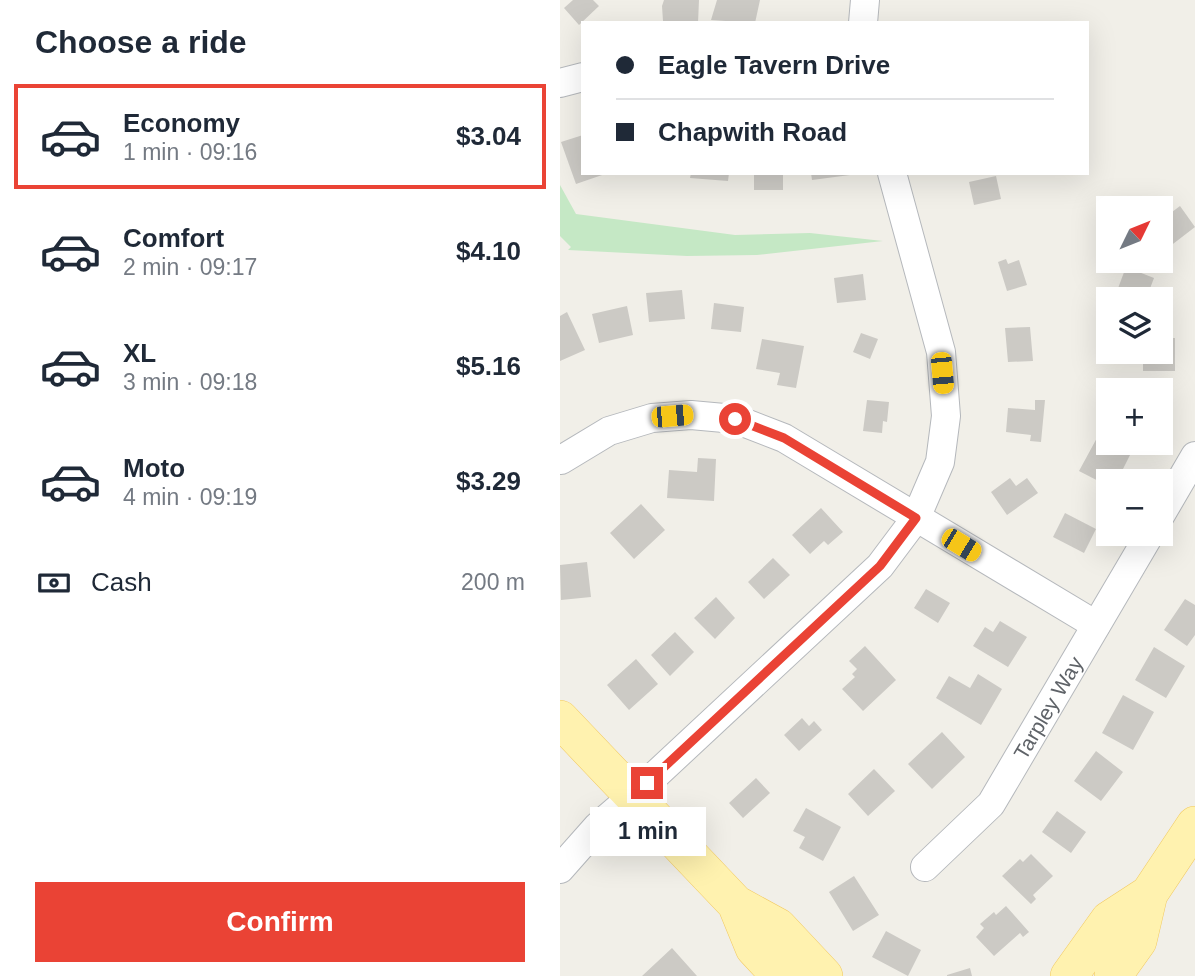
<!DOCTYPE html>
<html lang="en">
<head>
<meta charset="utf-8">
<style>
  :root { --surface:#fff; --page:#f2f2f3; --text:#1f2937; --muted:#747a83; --line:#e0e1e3; --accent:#ea4335 }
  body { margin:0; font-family:Helvetica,sans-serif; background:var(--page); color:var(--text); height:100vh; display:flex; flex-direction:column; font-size:26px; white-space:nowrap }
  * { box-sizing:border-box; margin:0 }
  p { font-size:23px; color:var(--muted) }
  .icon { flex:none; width:38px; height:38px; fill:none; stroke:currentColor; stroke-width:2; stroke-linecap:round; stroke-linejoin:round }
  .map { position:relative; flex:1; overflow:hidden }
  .side { display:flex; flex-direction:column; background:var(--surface); width:560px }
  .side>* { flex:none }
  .hud { position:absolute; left:21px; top:21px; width:508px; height:154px; border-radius:0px; box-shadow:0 7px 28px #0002; display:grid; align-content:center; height:154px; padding:0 35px; background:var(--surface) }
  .needle { width:46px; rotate:47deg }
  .tools { position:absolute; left:536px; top:196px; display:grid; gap:14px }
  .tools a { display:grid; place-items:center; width:77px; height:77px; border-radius:0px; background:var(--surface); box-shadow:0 7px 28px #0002; font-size:35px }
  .end { position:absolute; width:32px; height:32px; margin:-16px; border:9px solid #ea4335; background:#fff; box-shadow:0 0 0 4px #fff }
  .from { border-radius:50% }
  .bubble { position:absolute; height:49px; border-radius:0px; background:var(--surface); box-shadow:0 7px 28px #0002; font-size:23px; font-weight:800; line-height:49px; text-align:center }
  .car { position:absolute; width:21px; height:42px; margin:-21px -10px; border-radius:9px; box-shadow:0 0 5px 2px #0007; background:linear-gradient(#f5c518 24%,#345 0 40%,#f5c518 0 76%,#345 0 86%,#f5c518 0) }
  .hud b { display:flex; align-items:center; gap:24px; height:66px; font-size:26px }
  .hud b+b { border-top:2px solid var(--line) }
  .hud i { width:18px; height:18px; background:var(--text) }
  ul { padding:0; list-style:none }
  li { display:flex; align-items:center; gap:21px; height:105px; margin:0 14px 10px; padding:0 21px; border:4px solid transparent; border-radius:0px }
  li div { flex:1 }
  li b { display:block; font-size:26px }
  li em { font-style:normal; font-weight:800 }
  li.current { border-color:var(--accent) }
  li>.icon { width:63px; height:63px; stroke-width:1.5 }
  h2 { padding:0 35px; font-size:32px; line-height:84px }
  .pay { display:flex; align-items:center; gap:18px; height:77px; padding:0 35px; font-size:26px }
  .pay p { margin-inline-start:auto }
  .primary-button { display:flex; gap:14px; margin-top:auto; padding:14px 35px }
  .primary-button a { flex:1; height:80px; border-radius:0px; background:var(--accent); color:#fff; font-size:28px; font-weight:800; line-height:80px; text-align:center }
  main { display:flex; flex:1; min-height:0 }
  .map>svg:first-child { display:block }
</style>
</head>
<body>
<main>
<section class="side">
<h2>Choose a ride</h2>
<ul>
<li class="current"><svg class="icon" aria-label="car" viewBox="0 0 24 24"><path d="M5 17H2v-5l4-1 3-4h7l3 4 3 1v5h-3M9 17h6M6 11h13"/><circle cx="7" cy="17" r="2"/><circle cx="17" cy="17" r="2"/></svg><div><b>Economy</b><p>1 min · 09:16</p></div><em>$3.04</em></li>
<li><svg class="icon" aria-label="car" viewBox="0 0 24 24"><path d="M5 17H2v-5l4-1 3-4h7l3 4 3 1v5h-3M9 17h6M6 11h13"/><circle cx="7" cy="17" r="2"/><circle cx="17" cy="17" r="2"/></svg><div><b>Comfort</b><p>2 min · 09:17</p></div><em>$4.10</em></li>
<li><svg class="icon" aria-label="car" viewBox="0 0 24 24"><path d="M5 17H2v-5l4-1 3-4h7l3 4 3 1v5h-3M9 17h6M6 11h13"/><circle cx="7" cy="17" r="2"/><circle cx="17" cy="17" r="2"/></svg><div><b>XL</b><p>3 min · 09:18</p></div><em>$5.16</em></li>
<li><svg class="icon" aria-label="car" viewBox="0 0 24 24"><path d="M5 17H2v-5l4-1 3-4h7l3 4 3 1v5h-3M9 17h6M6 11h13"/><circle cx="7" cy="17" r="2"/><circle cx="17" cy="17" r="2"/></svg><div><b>Moto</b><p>4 min · 09:19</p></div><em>$3.29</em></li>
</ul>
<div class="pay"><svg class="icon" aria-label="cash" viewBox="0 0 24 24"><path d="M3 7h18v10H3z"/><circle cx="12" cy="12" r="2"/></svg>Cash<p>200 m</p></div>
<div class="primary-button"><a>Confirm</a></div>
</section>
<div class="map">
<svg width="635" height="976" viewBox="0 0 635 976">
  <rect width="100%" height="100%" fill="#f1efe8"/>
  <!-- green -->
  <path fill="#c5e8c5" d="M0,185l16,29 159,21 75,-2 73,8 -126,14 -70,1 -119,-6 3,-3 -11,-11z"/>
  <!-- building -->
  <path fill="#cccac5" d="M13,0h20l6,6 -20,19 -15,-17z
    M104,0h35l-1,23 -35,-2 -1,-15z
    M157,0h43l-5,23 -44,-3z
    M23,135v38l22,1 -29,10 -15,-42z
    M131,173h38l-1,8 -38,-3z
    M194,173h29v17h-29z
    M251,173h39v2l-38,5z
    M436,176l5,23 -27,6 -5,-23z
    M620,206l15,21 -26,20 -9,-12v-14z
    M446,259l2,5 11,-4 8,25 -20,6 -9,-29z
    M566,267l28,11 -8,21h-32z
    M303,274l3,26 -29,3 -3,-25z
    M122,290l3,29 -36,3 -3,-29z
    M154,303l30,4 -3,25 -30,-3z
    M67,306l6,29 -34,8 -7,-29z
    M7,312l18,38 -25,11v-45z
    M470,327l3,34 -25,1 -3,-34z
    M301,333l17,6 -8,20 -17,-7z
    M600,338h15v33h-32v-19h17z
    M202,339l42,7 -8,42 -19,-3 3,-12 -24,-4z
    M561,379l18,11h-25z
    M307,400l22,2 -2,20 -4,-1 -1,12 -19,-2z
    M475,400h10l-4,42 -11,-1 1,-6 -25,-3 2,-24 27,2z
    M538,436l10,5v2h3l20,10 -14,28h-9v5l-29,-15z
    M138,458l18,1 -2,42 -47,-3 2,-28 28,2z
    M450,478l6,8 11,-8 11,15 -31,22 -16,-23z
    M81,504l24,26 -31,29 -24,-26z
    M261,508l22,24 -15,13 -4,-4 -14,13 -18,-19z
    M505,513l31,16 -12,24 -31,-16z
    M213,558l17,17 -26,24 -16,-17z
    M27,562l4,35 -30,3 -1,-35z
    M366,589l24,14 -12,20 -24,-15z
    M156,597l19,21 -20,21 -21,-21z
    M625,599l10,6v30l-8,11 -23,-16z
    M440,621l27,16 -19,30 -35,-21 12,-19 8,5z
    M115,632l19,20 -24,24 -19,-21z
    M305,646l31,34 -33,31 -21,-22 13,-12 -3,-3 5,-5 -8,-8z
    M594,647l31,19 -19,32 -31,-18z
    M76,659l22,25 -29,26 -22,-25z
    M418,674l24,15 -21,36 -45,-27 13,-22 21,12z
    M563,695l31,17 -21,38 -31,-17z
    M242,718l7,8 5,-5 8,9 -23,21 -15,-16z
    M382,732l23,25 -33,32 -24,-25z
    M536,751l27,21 -22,29 -27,-20z
    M314,769l21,22 -27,25 -20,-22z
    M196,778l14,15 -27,25 -14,-15z
    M246,808l35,19 -18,34 -24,-13 6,-11 -12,-6z
    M497,811l29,21 -15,21 -29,-21z
    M471,854l22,22 -20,19 3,4 -5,5 -29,-28 18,-17 3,3z
    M294,876l25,39 -26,16 -24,-39z
    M446,906l23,26 -6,5 -3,-4 -26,23 -18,-19 8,-9 -4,-4 14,-12 2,3z
    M326,931l35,19 -13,26 -36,-19z
    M112,948l25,28h-55z
    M410,968l2,8h-25v-1z"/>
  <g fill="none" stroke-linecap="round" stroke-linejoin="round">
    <!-- minor casing -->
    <g stroke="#b5b8bc" stroke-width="30">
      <g id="minor">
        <path d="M303,23l2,-23"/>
        <path d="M0,83l23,-6"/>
        <path d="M1,460l48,-29 43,-13 39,-3 44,4 49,19 312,187"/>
        <path d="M600,516l35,-60"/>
        <path id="s1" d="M365,867l66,-63 159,-270"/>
        <path d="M0,869l38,-43 36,-31 246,-229 36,-48 24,-56 6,-46 -5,-64 -49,-179"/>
      </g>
    </g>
    <!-- major casing -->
    <g stroke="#f2c960" stroke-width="38">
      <path id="major" d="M0,719l176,185 42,23 46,49
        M176,904l18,44 26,28
        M509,976l40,-56 40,-26 46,-69
        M553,976l25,-35 11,-47"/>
    </g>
    <!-- minor -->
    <use href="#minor" stroke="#fff" stroke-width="28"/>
    <!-- major -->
    <use href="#major" stroke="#fff2af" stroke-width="37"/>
  </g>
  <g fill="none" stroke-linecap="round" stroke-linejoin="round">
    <!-- route -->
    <path stroke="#ea4335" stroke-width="9" d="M87,783l233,-217 36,-48 -132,-80 -49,-19"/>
  </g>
  <g text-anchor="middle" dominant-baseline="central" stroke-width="7" stroke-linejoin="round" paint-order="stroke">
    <!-- street labels -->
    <g font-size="21" fill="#5f6368" stroke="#fff">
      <text stroke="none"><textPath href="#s1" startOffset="203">Tarpley Way</textPath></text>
    </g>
  </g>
</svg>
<div class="tools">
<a><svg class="needle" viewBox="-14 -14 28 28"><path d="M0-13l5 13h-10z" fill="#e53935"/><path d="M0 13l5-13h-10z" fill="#747a83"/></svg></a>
<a><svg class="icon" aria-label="layers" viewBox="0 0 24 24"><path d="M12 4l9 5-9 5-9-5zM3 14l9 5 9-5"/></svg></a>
<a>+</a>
<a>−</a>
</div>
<i class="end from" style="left:175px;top:419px"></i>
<i class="end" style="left:87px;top:783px"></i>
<div class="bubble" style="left:30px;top:807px;width:116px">1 min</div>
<i class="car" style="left:382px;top:373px;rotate:175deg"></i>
<i class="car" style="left:112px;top:416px;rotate:85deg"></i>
<i class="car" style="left:401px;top:545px;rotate:121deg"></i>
<div class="hud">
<b><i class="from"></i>Eagle Tavern Drive</b>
<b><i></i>Chapwith Road</b>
</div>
</div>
</main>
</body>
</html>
